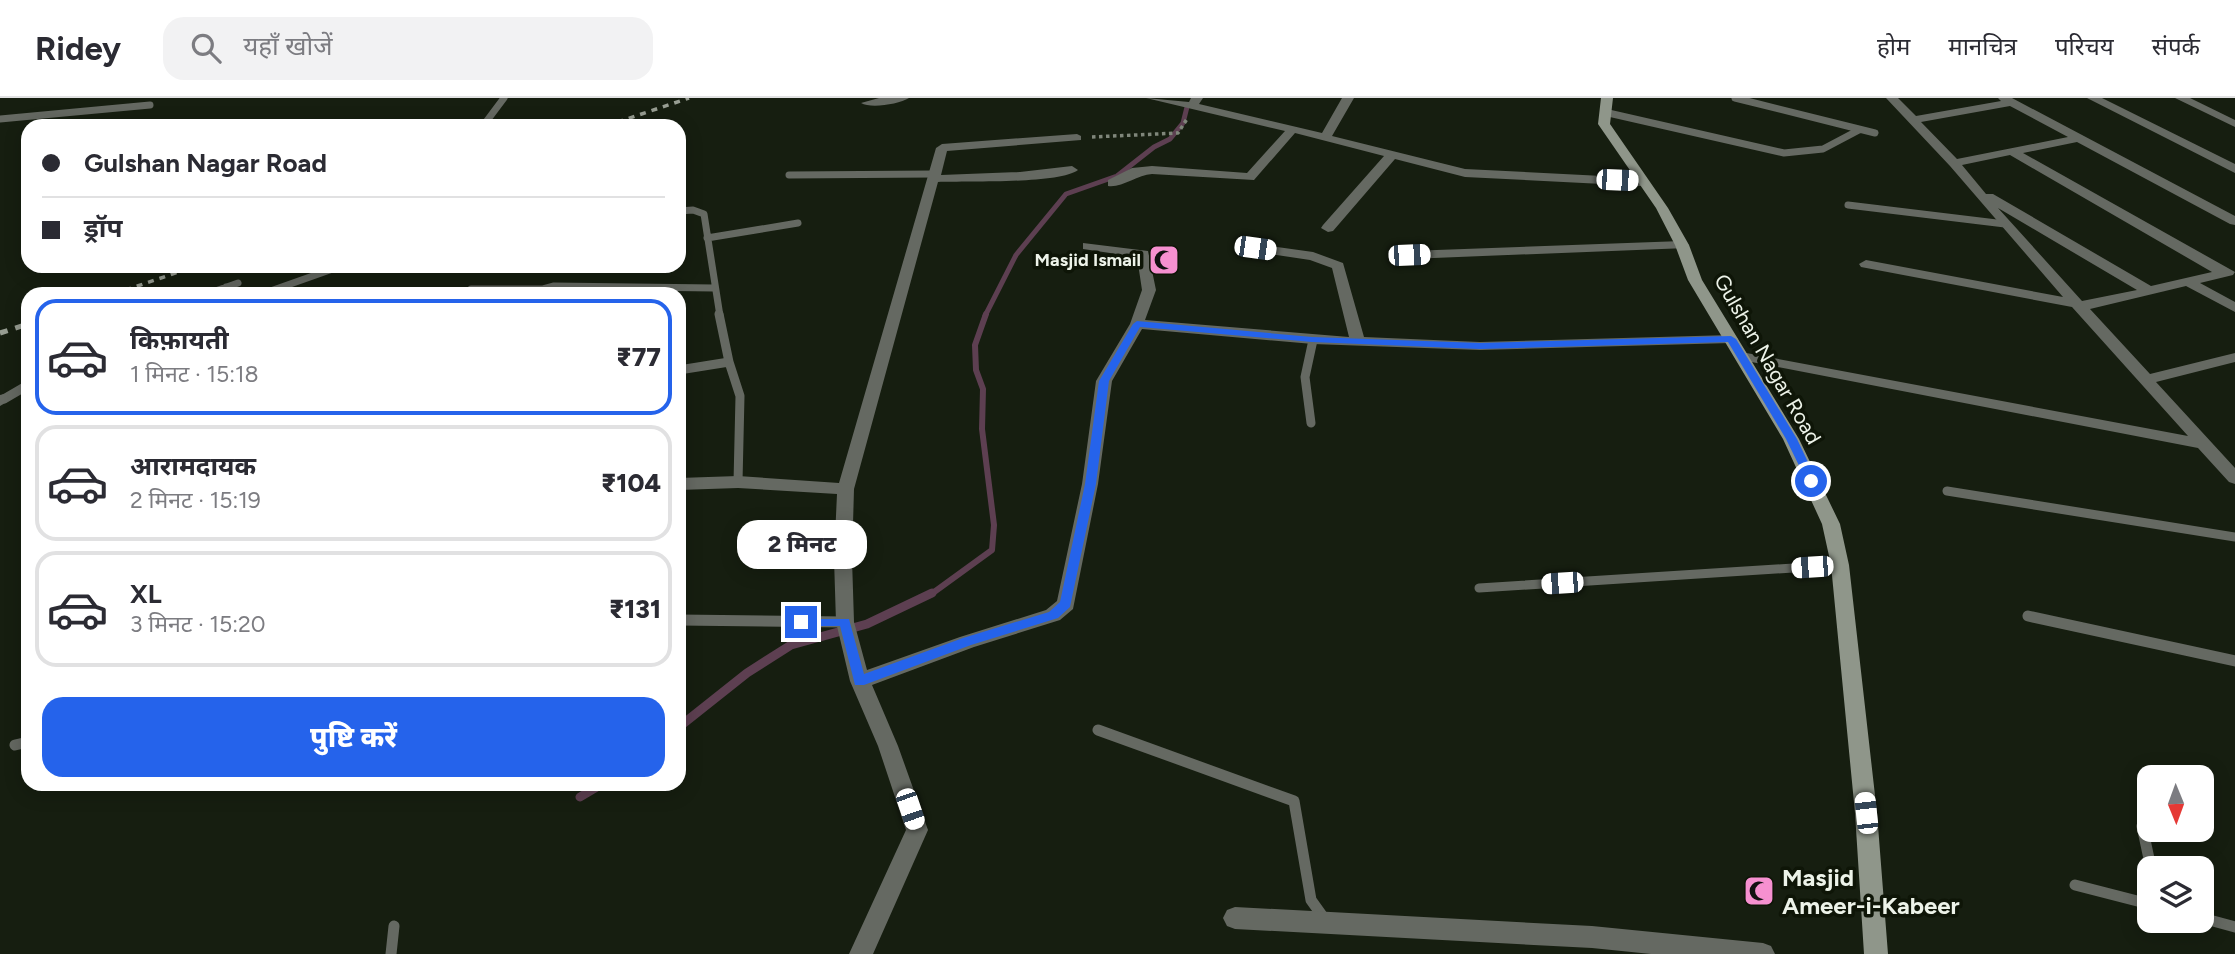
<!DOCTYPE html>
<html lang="hi">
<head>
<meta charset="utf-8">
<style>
  :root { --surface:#fff; --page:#f2f2f3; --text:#2b2b33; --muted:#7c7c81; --line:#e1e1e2; --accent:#2563eb }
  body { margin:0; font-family:Figtree,"Noto Sans Devanagari",sans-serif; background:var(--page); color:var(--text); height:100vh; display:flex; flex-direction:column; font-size:26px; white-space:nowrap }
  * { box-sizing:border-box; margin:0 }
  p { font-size:23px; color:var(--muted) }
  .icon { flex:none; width:38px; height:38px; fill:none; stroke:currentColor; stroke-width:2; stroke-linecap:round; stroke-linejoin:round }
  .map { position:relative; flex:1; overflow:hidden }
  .drawer { position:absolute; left:21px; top:189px; width:665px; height:504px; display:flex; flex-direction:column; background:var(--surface); border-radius:21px; box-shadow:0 4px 18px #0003 }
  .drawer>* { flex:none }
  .hud { position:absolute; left:21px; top:21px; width:665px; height:154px; border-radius:21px; box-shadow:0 4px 18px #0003; display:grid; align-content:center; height:154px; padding:0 21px; background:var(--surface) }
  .needle { width:46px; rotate:179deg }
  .controls { position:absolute; left:2137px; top:667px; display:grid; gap:14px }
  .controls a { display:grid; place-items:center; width:77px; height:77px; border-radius:14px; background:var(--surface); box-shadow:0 4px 18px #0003; font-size:35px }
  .end { position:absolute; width:32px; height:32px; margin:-16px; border:9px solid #2563eb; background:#fff; box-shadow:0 0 0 4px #fff }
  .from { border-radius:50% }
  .bubble { position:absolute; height:49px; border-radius:21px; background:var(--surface); box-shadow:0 4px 18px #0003; font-size:23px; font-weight:800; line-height:49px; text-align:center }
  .car { position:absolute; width:21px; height:42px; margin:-21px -10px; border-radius:9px; box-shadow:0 0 5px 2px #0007; background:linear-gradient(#fff 24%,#345 0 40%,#fff 0 76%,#345 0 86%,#fff 0) }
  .hud b { display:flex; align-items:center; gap:24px; height:66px; font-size:26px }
  .hud b+b { border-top:2px solid var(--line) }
  .hud i { width:18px; height:18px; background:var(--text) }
  ul { padding:12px 0 0; list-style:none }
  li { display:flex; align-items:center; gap:21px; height:116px; margin:0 14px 10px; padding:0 7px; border:4px solid var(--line); border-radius:21px }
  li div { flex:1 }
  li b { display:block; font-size:26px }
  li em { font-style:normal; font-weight:800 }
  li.current { border-color:var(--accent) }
  li>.icon { width:63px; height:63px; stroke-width:1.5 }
  .cta { display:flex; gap:14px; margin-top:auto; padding:14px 21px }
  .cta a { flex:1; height:80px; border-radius:21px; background:var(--accent); color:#fff; font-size:28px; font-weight:800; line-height:80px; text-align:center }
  header { display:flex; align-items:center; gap:42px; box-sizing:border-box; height:98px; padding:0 35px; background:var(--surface); border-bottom:2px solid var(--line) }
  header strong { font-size:33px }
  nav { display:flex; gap:38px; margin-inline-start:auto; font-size:24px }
  .search { width:490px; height:63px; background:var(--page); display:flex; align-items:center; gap:18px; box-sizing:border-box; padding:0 24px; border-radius:21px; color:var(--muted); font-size:26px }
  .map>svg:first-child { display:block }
</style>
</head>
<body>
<header>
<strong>Ridey</strong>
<div class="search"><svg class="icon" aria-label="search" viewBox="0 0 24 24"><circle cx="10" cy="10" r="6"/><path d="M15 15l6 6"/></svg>यहाँ खोजें</div>
<nav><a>होम</a><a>मानचित्र</a><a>परिचय</a><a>संपर्क</a></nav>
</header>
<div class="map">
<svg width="2235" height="856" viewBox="0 0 2235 856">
  <rect width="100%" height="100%" fill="#161e10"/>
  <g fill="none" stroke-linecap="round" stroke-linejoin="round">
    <!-- stream-far2 -->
    <path stroke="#5d3f51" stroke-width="5" d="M985,218l31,-61 50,-61 51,-18 37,-29 16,-8 13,-16 4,-16"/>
    <!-- stream-far1 -->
    <path stroke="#5d3f51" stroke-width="6" d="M930,497l62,-45 2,-25 -12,-96 1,-40 -7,-19 -1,-25 11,-31"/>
    <!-- stream -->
    <path stroke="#5d3f51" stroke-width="9" d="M679,629l68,-54 44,-28 76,-21 65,-31
      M580,699l22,-13"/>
    <!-- path -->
    <path stroke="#7f867a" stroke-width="3.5" stroke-dasharray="3.5 3.5" stroke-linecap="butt" d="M1092,39l86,-4 9,-14"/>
    <!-- lane-far2 -->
    <path stroke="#656962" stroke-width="7" d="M1735,0l140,35
      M1604,14l180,41 39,-4 36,-19
      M0,21l150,-14
      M483,28l21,-28
      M789,77l145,-1
      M1848,107l157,19
      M679,113l14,-1 11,4 16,102
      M707,140l91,-15
      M226,189l19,7
      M471,191h72l11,-3 160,2
      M207,196l31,-11
      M262,196l79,-28"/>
    <!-- lane-far1 -->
    <path stroke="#656962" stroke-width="9" d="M719,216l10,48 11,34 -2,86
      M679,272l50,-8
      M4,301l24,-14
      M1311,325l-6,-46 8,-37
      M1947,393l288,46
      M1479,490l361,-23"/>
    <!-- lane -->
    <path stroke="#656962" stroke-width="11" d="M2028,518l207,45
      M679,522l166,2
      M1098,632l196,71 17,99 15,21
      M15,647l13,-3
      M2142,728l9,42
      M2075,787l74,19
      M2202,820l33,9
      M391,856l3,-28"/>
    <!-- street -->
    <path fill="#656962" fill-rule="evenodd" d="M879,0h30c-10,6 -38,11 -48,5z
      M1146,0l43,4 2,-4h12l-4,6 123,29 20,-35h12l-22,38 133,33 177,9 6,4 -6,4 -177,-9 -70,-18 -62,72 -5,1 -7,-4 2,-3 61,-69 -89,-23 -41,47 -102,-6c-15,1 -30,14 -44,12v-6l24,-12 20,-2 95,7 38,-42z
      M1886,0h12l18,18 85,-15 -3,-3h14l223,118v9l-5,-1 -153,-82 -54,11 212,119 -2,3 -33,8 35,19v10l-49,-26 -96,23 60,65 85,-21v9l-79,20 79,86v16l-6,-2 -31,-34 -462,-89 -2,-3 7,-4 447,84 -116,-129 -211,-40 -2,-3 7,-4 197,37 -113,-131zM2010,8l58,31 -111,22 -36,-37zM2010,57l202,117 -61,14 -158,-92h-7l-24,-29zM1998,110l139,82 -55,11z
      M2087,0h15l133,66v9z
      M2175,0h15l45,22v7z
      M1077,36l4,2v4l-134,11 -6,24 79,-3 52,-6 6,4c-18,14 -112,11 -140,12l-84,307 -2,70 2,63 13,48 93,-33 86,-27 11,-9 25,-117 14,-103 34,-57 12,-34 -5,-33 -54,-8v-6l65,8 8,39 -11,30 204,17 -17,-69 -22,-8 -60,-9v-6l5,-1 58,8 30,11 21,74 116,5 251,-7 7,4 -7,4 -251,7 -167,-6 -171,-15 -30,52 -14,103 -25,125 -13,11 -86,27 -102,38 26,61 30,84 -55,124h-24l57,-124 -28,-84 -28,-65 -14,-59 -2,-63 3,-65 -99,-6 -59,2v-12l59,-2 101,7 97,-335 6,-4z
      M1682,143l7,4 -2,3 -278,11 -7,-4 7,-4z
      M4,296l8,5 -12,7v-11z
      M1235,809l357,19 171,17 8,3 4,8h-124l-59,-6 -357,-19 -8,-3 -4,-8 4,-8z"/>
    <!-- secondary -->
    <path fill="#8f968a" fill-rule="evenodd" d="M1601,0h12l-3,26 58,84 21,37 13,35 97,159 41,85 9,41 28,248 11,141h-24l-9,-141 -24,-248 -9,-41 -39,-85 -95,-159 -13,-35 -19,-37 -58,-84z"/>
    <!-- rail-far1 -->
    <path stroke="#979d92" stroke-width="3.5" stroke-dasharray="6 6" stroke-linecap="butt" d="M606,28l83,-28
      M114,196l82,-28"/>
    <!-- rail -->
    <path stroke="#979d92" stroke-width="5" stroke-dasharray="8 8" stroke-linecap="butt" d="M0,235l28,-9"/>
  </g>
  <!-- route -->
  <path fill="#2563eb" d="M1137,223l175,16 168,6 251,-7 5,3 61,100 20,42 -9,3 -22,-45 -58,-97 -248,7 -168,-7 -172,-15 -31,54 -13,103 -26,123 -12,11 -87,27 -107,40h-9l-15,-59h-39l-4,-1v-6h52l15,55 99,-36 86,-26 11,-10 25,-118 14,-103 34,-57z"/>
  <!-- icons -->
  <defs>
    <g id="mosque-square" transform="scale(1.575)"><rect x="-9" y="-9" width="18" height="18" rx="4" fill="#f690d0" stroke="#0e1507"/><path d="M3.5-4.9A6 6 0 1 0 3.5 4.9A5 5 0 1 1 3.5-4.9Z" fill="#111"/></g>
  </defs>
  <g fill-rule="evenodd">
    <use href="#mosque-square" x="1164" y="162"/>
    <use href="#mosque-square" x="1759" y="793"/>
  </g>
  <g text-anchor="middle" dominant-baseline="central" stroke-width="7" stroke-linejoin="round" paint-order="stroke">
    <!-- far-poi labels -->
    <g font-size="18" font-weight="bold" fill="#edf3e9" stroke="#0e1507" text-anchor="end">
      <text x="1141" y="162">Masjid Ismail</text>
    </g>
    <!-- street labels -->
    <g font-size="21" fill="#edf3e9" stroke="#0e1507">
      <text transform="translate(1768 261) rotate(60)">Gulshan Nagar Road</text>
    </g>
    <!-- near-poi labels -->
    <g font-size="24" font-weight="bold" fill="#edf3e9" stroke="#0e1507" text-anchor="start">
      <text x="1782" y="779">Masjid<tspan x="1782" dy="28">Ameer-i-Kabeer</tspan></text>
    </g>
  </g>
</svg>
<div class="controls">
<a><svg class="needle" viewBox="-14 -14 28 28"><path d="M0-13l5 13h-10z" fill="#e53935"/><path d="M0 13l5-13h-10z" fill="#7c7c81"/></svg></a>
<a><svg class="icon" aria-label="layers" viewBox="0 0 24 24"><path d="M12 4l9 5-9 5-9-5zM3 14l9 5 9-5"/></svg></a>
</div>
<i class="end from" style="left:1811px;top:383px"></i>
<i class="end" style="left:801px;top:524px"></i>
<div class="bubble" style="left:737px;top:422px;width:130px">2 मिनट</div>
<i class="car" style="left:1617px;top:82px;rotate:92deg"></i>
<i class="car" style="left:1255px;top:150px;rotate:98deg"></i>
<i class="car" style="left:1409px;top:157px;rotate:88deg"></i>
<i class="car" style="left:1812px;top:469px;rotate:266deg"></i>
<i class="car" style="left:1562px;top:485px;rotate:266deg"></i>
<i class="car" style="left:910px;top:711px;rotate:161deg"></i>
<i class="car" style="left:1866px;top:715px;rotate:354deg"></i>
<div class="hud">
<b><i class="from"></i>Gulshan Nagar Road</b>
<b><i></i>ड्रॉप</b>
</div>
<section class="drawer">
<ul>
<li class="current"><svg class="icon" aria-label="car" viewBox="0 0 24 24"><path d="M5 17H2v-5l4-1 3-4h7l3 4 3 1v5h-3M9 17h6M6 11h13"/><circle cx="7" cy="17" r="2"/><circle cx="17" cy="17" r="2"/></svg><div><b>किफ़ायती</b><p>1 मिनट · 15:18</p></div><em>₹77</em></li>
<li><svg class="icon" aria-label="car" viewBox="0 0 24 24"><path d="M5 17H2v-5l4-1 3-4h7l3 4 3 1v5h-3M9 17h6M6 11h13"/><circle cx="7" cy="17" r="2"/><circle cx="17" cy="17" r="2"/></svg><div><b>आरामदायक</b><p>2 मिनट · 15:19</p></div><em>₹104</em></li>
<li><svg class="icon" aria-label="car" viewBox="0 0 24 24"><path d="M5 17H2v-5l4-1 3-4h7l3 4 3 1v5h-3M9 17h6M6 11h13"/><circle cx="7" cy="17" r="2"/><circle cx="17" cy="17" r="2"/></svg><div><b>XL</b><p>3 मिनट · 15:20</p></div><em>₹131</em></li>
</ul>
<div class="cta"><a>पुष्टि करें</a></div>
</section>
</div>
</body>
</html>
